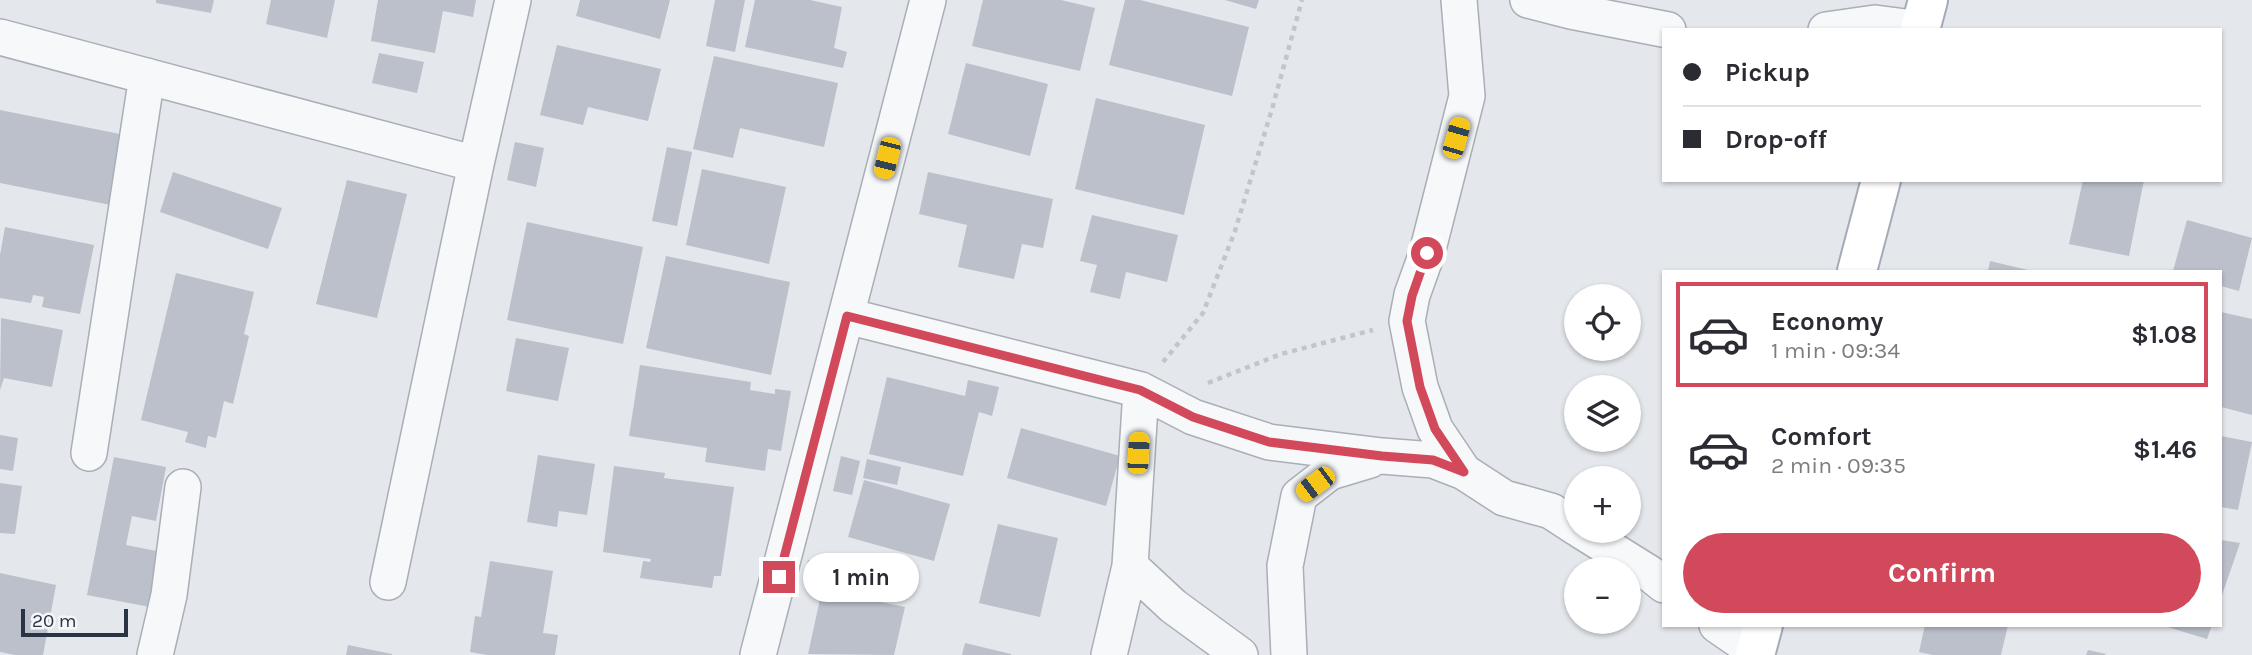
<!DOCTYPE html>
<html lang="en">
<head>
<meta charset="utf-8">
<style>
  :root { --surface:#fff; --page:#f2f2f3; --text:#2b2b33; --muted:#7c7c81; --line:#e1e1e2; --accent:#d1495b }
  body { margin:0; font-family:Karla,sans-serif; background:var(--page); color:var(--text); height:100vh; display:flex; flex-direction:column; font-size:26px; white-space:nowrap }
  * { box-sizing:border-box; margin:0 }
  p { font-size:23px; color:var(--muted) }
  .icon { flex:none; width:38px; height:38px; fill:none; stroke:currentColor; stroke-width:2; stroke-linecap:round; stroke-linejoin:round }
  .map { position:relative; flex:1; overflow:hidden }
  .side { position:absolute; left:1662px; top:270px; width:560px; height:357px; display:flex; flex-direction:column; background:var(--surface); border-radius:0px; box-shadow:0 2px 5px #0004 }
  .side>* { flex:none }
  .top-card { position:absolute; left:1662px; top:28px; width:560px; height:154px; border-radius:0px; box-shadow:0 2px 5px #0004; display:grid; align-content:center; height:154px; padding:0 21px; background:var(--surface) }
  .buttons { position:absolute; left:1564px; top:284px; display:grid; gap:14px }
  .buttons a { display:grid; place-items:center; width:77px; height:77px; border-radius:50%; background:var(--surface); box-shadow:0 2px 5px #0004; font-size:35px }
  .scale { position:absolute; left:21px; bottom:18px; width:107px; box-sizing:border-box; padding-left:7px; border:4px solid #2b3445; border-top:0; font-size:19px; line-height:24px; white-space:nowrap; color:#2b3445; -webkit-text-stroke:5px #f4f6f9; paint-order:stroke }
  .end { position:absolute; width:32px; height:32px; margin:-16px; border:9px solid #d1495b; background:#fff; box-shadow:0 0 0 4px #fff }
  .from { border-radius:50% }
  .bubble { position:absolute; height:49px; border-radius:24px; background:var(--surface); box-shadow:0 2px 5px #0004; font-size:23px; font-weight:700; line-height:49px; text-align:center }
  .car { position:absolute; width:21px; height:42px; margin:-21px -10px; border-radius:9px; box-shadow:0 0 5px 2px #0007; background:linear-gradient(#f5c518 24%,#345 0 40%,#f5c518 0 76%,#345 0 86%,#f5c518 0) }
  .top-card b { display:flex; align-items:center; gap:24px; height:66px; font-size:26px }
  .top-card b+b { border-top:2px solid var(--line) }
  .top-card i { width:18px; height:18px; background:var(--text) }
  ul { padding:12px 0 0; list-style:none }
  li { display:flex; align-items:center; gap:21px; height:105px; margin:0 14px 10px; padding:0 7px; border:4px solid transparent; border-radius:0px }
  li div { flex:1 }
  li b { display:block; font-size:26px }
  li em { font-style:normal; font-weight:700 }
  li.selected { border-color:var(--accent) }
  li>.icon { width:63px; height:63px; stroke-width:1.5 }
  .cta { display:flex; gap:14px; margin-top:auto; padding:14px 21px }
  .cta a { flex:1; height:80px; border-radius:42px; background:var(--accent); color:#fff; font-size:28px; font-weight:700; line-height:80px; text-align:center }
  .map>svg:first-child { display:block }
</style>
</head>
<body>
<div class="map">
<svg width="2252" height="655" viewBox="0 0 2252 655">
  <rect width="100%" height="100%" fill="#e4e7ec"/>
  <!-- building -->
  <path fill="#bbc0ca" d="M156,0h58l-3,13 -55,-10z
    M271,0h64l-8,38 -61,-14z
    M378,0h98l-3,17 -30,-6 -8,42 -64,-12z
    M580,0h90l-10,39 -84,-23z
    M715,0h30l-10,52 -29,-6z
    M755,0h55l32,7 -8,41 13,4 -4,16 -98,-21z
    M983,0h78l34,8 -15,63 -108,-25z
    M1125,0h15l109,27 -17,69 -123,-31z
    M1225,0h34l-3,9z
    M557,45l104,24 -13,52 -60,-14 -5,18 -43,-10z
    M379,53l45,9 -7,31 -45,-10z
    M714,56l124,27 -14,64 -84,-19 -7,30 -40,-9z
    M966,63l82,21 -18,72 -82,-22z
    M1096,98l109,27 -21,90 -109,-26z
    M0,110l130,26 -14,70 -116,-23z
    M515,142l29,6 -8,39 -29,-7z
    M667,147l25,5 -15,74 -25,-5z
    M702,169l84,18 -17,77 -83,-19z
    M173,172l109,36 -14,41 -108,-37z
    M928,172l125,27 -10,49 -21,-4 -8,35 -56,-12 9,-42 -48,-11z
    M347,180l60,14 -30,124 -61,-14z
    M2083,180h61l-15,76 -60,-12z
    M1092,215l86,20 -11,47 -41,-10 -6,27 -30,-7 7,-27 -17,-4z
    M2187,220l65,18 -13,53 -18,-5v-15h-48z
    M527,222l116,25 -20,97 -116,-24z
    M5,227l89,18 -14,69 -38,-7 2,-10 -11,-2 -2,8 -31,-5v-43z
    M666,256l124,26 -19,93 -125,-27z
    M1990,261l38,9v1h-40z
    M176,273l78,19 -10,42 5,2 -16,68 -9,-3 -8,37 -8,-2 -2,12 -21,-6 3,-10 -47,-12z
    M2221,312l31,7v96l-31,-8z
    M1,318l62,12 -11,57 -48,-9 -4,12z
    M516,338l53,10 -11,53 -52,-10z
    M640,365l111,17 -1,8 25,4v-5l16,2 -10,60 -13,-2 -3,22 -60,-9 2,-14 -78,-12z
    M887,377l78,19 3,-16 31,7 -7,29 -13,-4 -16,64 -94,-22z
    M1021,428l99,28 -14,50 -99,-28z
    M0,435l18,3 -5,33 -13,-2z
    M2221,436l31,6 -14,68 -17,-3z
    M538,455l57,9 -8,51 -28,-4 -2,16 -30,-5z
    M841,456l19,5 -8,34 -19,-4z
    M114,457l52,10 -10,54 -24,-5 -6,29 40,8 -11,55 -68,-13z
    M867,459l34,8 -4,18 -34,-7z
    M614,466l51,7 -1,5 70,9 -13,89h-7l-2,12 -72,-10 3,-17 7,1 1,-3 -48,-7z
    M864,480l86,24 -16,57 -86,-24z
    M0,483l22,3 -7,48 -15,-1z
    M998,524l60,14 -18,79 -61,-14z
    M2221,540l19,3 -19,55z
    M808,560l34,8 -4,18 -34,-8z
    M490,561l63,10 -10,62 15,2 -3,20h-68l-17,-3 5,-36 6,1z
    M0,573l56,12 -13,70h-28l-15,-3z
    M822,590l83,17 -11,48 -86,-1z
    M1925,625h83l-7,30h-68l-14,-3z
    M2161,625h51l-5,14z
    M965,643l46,11v1h-49z
    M348,645l44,9v1h-46z
    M2088,650l18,4 -1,1h-19z"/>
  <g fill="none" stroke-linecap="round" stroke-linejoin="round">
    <!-- minor casing -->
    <g stroke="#a9aeb7" stroke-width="38">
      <path id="minor" d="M1459,0l8,96 -40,157 -15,42 -5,26 13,66 15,42 29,43
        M1528,0l43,11 97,19
        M1826,30l49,-7 46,6
        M0,37l476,127 37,-164
        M847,316l294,74 52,27 76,25 113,14 51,4 31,12 40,26 47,13 26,17
        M89,453l58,-377
        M1580,530l69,43 15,12
        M1130,566l43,40 67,49
        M388,582l88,-418
        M1717,625l39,27
        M155,655l14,-60 14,-108
        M758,655l170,-655
        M1109,655l21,-89 11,-176
        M1289,655l-4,-89 14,-70 31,-24 40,-12"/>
    </g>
    <!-- major casing -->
    <g stroke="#a3abb8" stroke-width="42">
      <path id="major" d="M1920,30l8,-30
        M1857,271l24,-91
        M1755,655l8,-30"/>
    </g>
    <!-- path -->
    <path stroke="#c2c5cb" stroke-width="4.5" stroke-dasharray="5 5" stroke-linecap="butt" d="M1163,362l40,-49 32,-82 37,-122 30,-109
      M1208,383l73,-29 92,-24"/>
    <!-- minor -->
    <use href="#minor" stroke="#f7f8fa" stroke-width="35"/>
    <!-- major -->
    <use href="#major" stroke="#fff" stroke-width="38"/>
  </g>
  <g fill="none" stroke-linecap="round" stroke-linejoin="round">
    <!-- route -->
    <path stroke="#d1495b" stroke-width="9" d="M779,577l68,-261 293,74 53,27 76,25 113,14 51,4 31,12 -29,-43 -15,-42 -13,-66 5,-25 15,-43"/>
  </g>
</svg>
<div class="buttons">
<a><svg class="icon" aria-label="locate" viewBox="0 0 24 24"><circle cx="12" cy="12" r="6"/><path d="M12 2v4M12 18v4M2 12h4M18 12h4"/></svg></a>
<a><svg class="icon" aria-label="layers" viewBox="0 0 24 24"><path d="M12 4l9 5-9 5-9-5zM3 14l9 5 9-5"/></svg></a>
<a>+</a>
<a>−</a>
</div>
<div class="scale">20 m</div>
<i class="end from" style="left:1427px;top:253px"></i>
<i class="end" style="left:779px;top:577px"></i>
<div class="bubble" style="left:803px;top:553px;width:116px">1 min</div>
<i class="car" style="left:1456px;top:138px;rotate:16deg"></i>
<i class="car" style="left:887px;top:158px;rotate:194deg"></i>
<i class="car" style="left:1138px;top:453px;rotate:3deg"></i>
<i class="car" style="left:1315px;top:484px;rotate:233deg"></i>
<div class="top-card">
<b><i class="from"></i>Pickup</b>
<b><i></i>Drop-off</b>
</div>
<section class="side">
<ul>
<li class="selected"><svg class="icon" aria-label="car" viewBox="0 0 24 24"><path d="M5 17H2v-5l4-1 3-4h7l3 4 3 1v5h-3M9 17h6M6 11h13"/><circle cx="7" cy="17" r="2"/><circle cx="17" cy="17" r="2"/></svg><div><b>Economy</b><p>1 min · 09:34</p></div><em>$1.08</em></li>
<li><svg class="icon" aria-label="car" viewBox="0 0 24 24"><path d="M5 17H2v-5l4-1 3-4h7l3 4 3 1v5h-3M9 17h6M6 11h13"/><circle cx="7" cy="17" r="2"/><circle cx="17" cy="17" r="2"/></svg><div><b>Comfort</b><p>2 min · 09:35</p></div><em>$1.46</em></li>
</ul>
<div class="cta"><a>Confirm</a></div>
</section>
</div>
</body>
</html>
